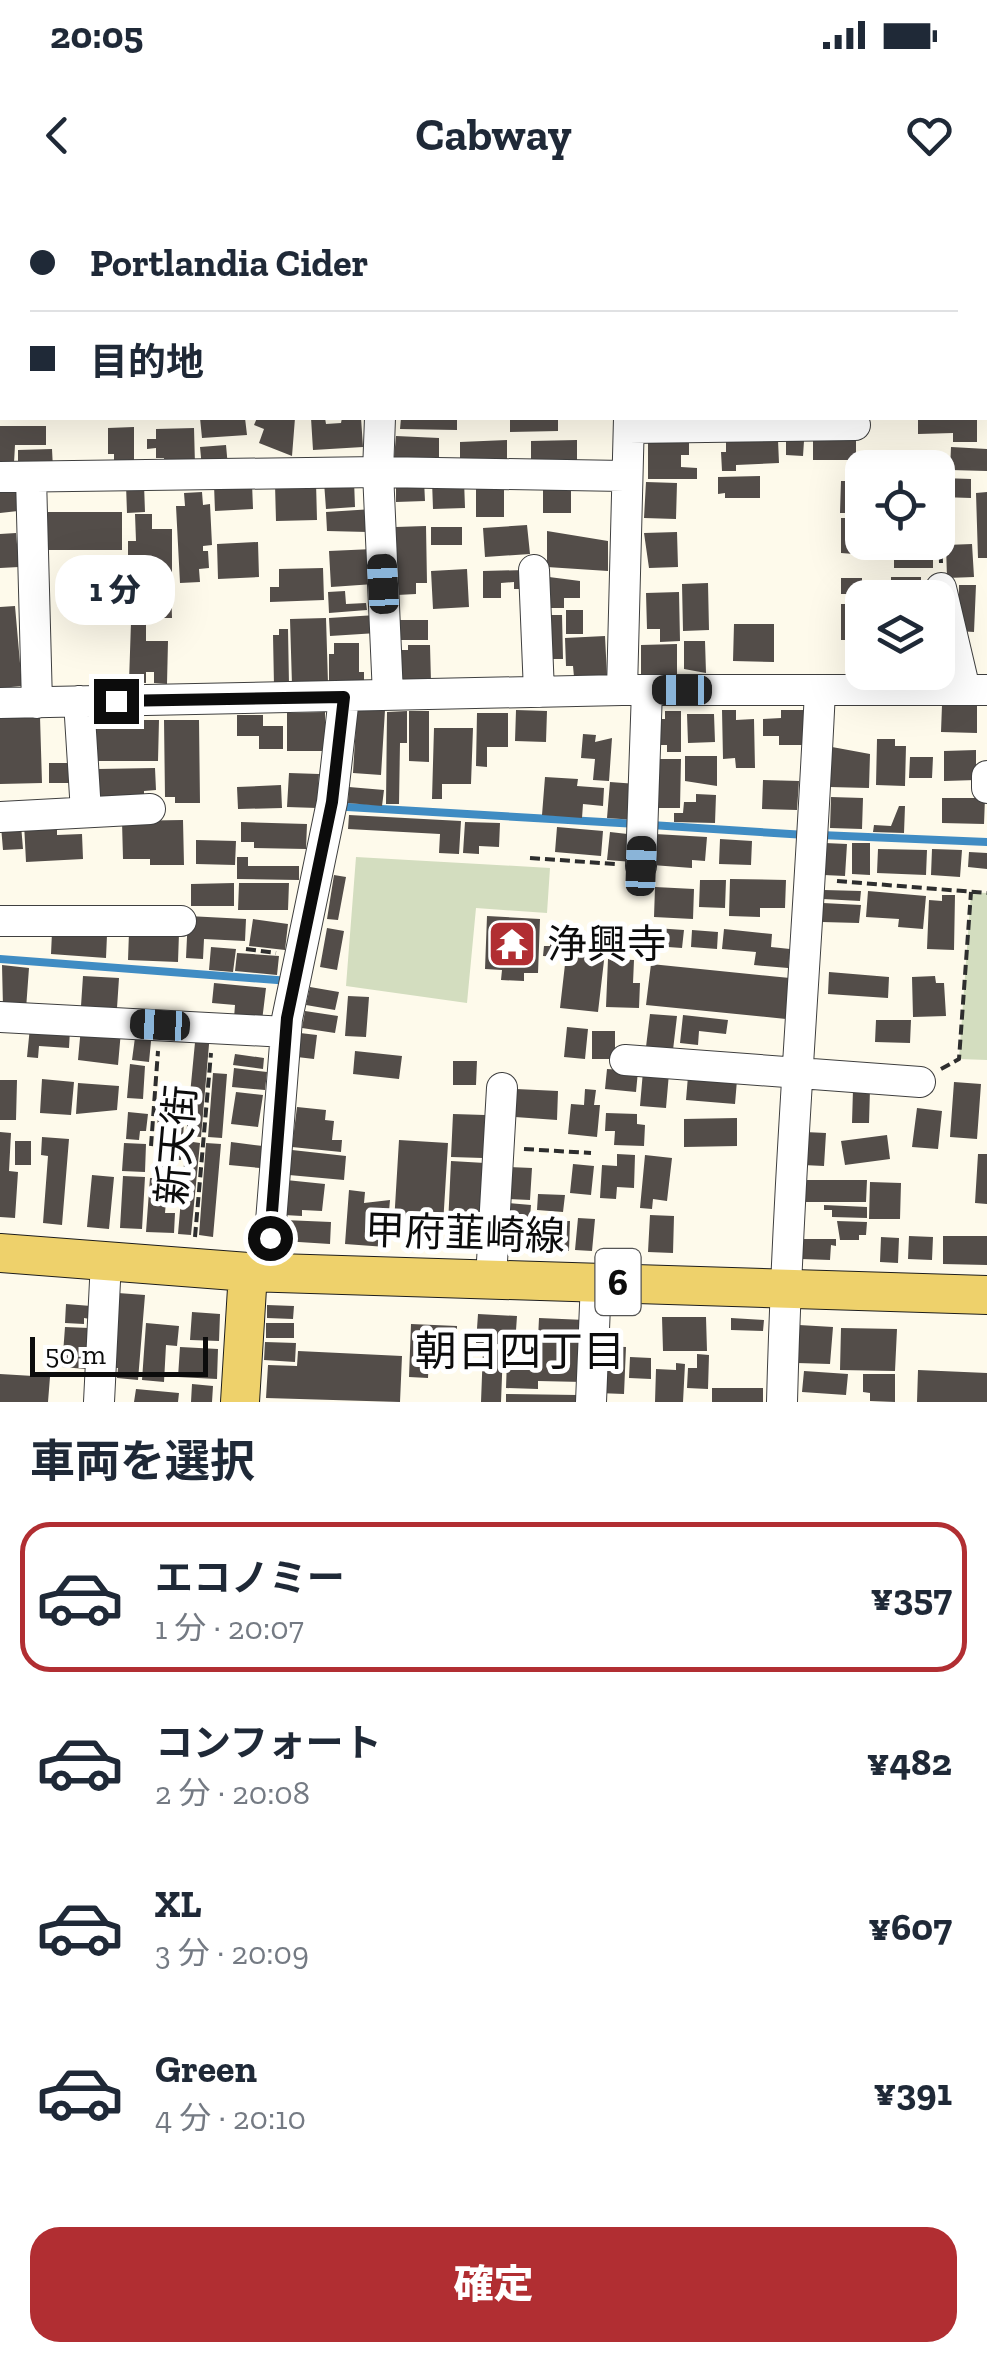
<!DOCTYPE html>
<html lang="ja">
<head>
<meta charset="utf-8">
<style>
  :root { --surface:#fff; --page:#f6f6f7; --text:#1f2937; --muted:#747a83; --line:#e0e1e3; --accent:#b12e32 }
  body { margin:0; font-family:"Zilla Slab","Noto Sans JP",serif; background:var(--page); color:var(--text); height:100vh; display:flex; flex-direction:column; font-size:38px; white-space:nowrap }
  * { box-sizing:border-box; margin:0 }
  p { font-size:32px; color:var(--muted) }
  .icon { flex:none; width:55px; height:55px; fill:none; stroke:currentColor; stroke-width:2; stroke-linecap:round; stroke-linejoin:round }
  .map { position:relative; height:1202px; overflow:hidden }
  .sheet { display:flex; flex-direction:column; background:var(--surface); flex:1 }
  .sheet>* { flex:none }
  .banner { position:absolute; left:0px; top:0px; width:988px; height:220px; box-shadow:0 10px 40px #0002; display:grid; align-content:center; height:220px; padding:0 30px; background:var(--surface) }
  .controls { position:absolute; left:845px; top:250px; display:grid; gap:20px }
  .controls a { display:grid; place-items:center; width:110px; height:110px; border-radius:20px; background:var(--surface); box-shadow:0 10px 40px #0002; font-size:50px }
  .scale { position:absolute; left:30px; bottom:25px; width:178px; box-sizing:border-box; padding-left:10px; border:5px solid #0c0c0c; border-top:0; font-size:28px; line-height:35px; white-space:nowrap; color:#0c0c0c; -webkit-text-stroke:8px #fff; paint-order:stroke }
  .end { position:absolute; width:45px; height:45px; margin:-22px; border:12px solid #0c0c0c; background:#fff; box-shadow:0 0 0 5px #fff }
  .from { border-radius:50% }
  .bubble { position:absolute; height:70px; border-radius:30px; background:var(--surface); box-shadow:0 10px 40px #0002; font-size:32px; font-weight:800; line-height:70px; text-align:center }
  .car { position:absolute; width:30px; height:60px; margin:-30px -15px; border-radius:12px; box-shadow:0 0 8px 2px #0007; background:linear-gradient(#222 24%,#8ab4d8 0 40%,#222 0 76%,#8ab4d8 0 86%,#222 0) }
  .banner b { display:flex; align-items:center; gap:35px; height:95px; font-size:38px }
  .banner b+b { border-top:2px solid var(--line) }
  .banner i { width:25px; height:25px; background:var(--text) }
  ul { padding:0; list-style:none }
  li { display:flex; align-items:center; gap:30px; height:150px; margin:0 20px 15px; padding:0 10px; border:5px solid transparent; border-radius:30px }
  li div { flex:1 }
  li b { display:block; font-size:38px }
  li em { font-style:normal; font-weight:800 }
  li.selected { border-color:var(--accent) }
  li>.icon { width:90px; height:90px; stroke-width:1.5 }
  h2 { padding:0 30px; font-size:45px; line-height:120px }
  .primary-button { display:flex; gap:20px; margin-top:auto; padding:20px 30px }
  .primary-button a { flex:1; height:115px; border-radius:30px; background:var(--accent); color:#fff; font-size:40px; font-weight:800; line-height:115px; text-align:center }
  .status { display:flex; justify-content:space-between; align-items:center; height:70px; padding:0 50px; background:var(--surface); direction:ltr }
  .status svg { height:28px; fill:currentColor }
  header { display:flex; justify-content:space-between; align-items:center; height:130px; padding:0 30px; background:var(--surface); font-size:45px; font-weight:800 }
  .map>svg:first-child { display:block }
</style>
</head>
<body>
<div class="status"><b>20:05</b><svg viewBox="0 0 49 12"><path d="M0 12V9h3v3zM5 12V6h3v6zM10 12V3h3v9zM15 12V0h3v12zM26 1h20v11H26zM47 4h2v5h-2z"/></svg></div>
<header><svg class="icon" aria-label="back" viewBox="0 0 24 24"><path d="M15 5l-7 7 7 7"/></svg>Cabway<svg class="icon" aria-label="heart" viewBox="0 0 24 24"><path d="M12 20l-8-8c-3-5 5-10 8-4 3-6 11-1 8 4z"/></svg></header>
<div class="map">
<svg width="987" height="1202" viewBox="0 0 987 1202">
  <rect width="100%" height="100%" fill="#fefaeb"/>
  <!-- cemetery -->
  <path fill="#d3ddbf" d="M356,657l194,11 -3,45 -71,-5 -9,95 -121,-17z
    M971,692l16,1v167l-28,-1z"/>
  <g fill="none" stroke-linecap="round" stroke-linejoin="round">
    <!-- stream -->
    <path stroke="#408cc3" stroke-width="8" d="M347,607l290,17
      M651,625l155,10
      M820,635l167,7
      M0,759l290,22"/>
  </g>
  <!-- building -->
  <path fill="#534d49" d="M200,218h45l2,17 -45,3z
    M257,218h38l-3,38 -33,-13 5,-14 -10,-4z
    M311,218h14l1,6 15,-1 1,-5h19l2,29 -50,3z
    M401,218h56v12l-57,-1z
    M510,218h48v13l-48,1z
    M918,218h59v24h-24v-9l-35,1z
    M0,226h46v19h-31l-1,18h-14z
    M134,227v42h-20v-15h-6v-26z
    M194,228l1,37 -31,1v-8h-8v-10l-9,1v-10h9v-10z
    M813,235h43v25h-43z
    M396,236l43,2v22l-45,-2z
    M648,238h41v17h-8v12l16,1v11h-49z
    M507,240v21l-47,1v-20z
    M577,240v23l-46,1v-23z
    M778,240l1,23 -43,2v6h-14l-1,-19h5v-10z
    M786,241h18l-1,15 -17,-1z
    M226,245l2,22 -26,1 -2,-21z
    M951,247l36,2v22l-37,-1z
    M52,249l1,20h-35v-19z
    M760,276v22h-35v-5l-7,1v-17z
    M942,278l29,1v19l-30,-1z
    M354,280l1,27 -29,2 -2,-27z
    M424,280l1,21 -29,1v-21z
    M464,280l1,28 -32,1 -1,-28z
    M476,281h28v36h-28z
    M543,281h28v32h-28z
    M841,281h9l3,32h-13z
    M316,282l1,38 -41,1 -1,-37z
    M646,282l31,1 -1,36 -32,-1z
    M252,283l1,26 -38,2 -1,-26z
    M144,284l1,28 -18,1 -1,-28z
    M25,288l2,22 -27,3v-22z
    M202,292l1,13 7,-1 2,41 -9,1v5h5l1,17 -10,1 1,13 -20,1 -4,-77h9l-1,-13z
    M987,292v66h-9l-2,-65z
    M373,309l-5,23 -41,-1 -1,-19z
    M48,312h74v38h-74z
    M135,314h17v15h20v54h-8v-18h-11v18h-25v-42h8z
    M841,318h21v24h18v14l-39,-3z
    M527,325l3,29 -45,3 -2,-29z
    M426,326l1,57h-11v11l-19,1 -1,-68z
    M431,327h31v18h-31z
    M547,331l61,10v30l-61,-4z
    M677,332l1,35 -29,1 -5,-35z
    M16,333l3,34 -19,1v-34z
    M258,342l1,35 -41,2 -1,-35z
    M972,344l2,33 -27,1 -1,-33z
    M894,347h39v21h-39z
    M373,349l1,35 -43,3 -2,-36z
    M323,368l1,32 -54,2v-15h9v-18z
    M467,369l2,38 -36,2 -2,-38z
    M525,370v19h-11v-7l-13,1v15h-18v-27z
    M549,377l31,4v17h-16v10h-16z
    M891,377h30v21h-30z
    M841,378h21v16h-21z
    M708,383l1,47 -26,1 -1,-47z
    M959,385h17l-2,47 -16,-1z
    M162,386h9l1,32h-9z
    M345,391l1,13 20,-1 1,7 -38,3 -1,-21z
    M679,392l1,49 -20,1v-13h-13l-1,-36z
    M841,404h21v36h-21z
    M15,406l7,80 -22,2v-81z
    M566,410h17v24h-17z
    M376,415l1,18 -47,3 -1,-18z
    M546,415h16l1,44h-16z
    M326,418l2,65 -36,2 -2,-66z
    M397,420h31v20h-31z
    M131,422l15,1v18h22l-1,43 -13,-1v-11h-8v11l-17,-1z
    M734,424h40v38l-41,-1z
    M279,429h9l1,56 -15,1 -1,-51h6z
    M605,436l2,40 -33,1 -1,-11h-7l-1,-28z
    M684,441h21l1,32 -22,-4z
    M334,443h25v29h5v11l-35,1v-30h5z
    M677,444v34h-36v-33z
    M408,445h22l1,37h-36v-32h13z
    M942,505h35v28l-36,-1z
    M357,508l28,2 -4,65 -28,-2z
    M516,510l31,1 -1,31 -31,-1z
    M722,510h14v10l18,-1 1,49h-19l-1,-10 -12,1z
    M781,510h26v35h-28v-9h-16v-17l18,-1z
    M407,511v32h-7l-1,61h-13l1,-92z
    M409,511h20v51l-20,-1z
    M665,511h16v41h-14v-7h-10l1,-26h7z
    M325,512v39h-38v-38z
    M477,513h31v34h-21v20l-11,-1z
    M687,514h27l1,28 -27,1z
    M237,515h26v11h20v23h-24v-13h-22z
    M40,517l2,66 -42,1v-66z
    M138,520h21l-1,41h-65v-33l45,1z
    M164,520h35l1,83h-25v-6h-10z
    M434,528h39l-2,56h-29v15h-10z
    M583,534l13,1 -1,7 17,-4 -3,43 -16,-1 2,-21 -14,-1z
    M877,539h18v7h11l-1,40 -29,-1z
    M832,547l38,7 -1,34 -39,-1z
    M976,550v30l-32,1v-30z
    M685,556h32v30l-32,-5z
    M910,557h23l-1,21h-23z
    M654,559h27l-1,49h-27z
    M49,563h23v20h-23z
    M155,568l1,22 -12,1v11l-44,2 -2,-35z
    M289,573l30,1 -2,34 -30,-1z
    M545,577l33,2 -1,7 27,2 -1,18 -20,-2 -1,14 -40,-3z
    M763,580l36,1 -2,29 -35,-1z
    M610,582l27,2 -2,36 -28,-2z
    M281,585l1,23 -44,1 -1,-22z
    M349,587l35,3 -2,16 -34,-3z
    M696,594l20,1 -1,28 -41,-1v-9h9l1,-11h12z
    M831,597l32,1 -1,31 -32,-1z
    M942,598h43l-1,26 -42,-1z
    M899,606h6l-1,27 -31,-1 1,-7 17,1z
    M349,615l112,6 -2,33 -20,-1 1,-19 -92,-5z
    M183,620l1,45h-34v-6h-27l-1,-38z
    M57,621v14l25,-1 1,25 -57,3 -2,-39z
    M241,622l66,2 -1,25 -52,-1v-6h-13z
    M465,622l35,1 -1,24 -20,-1v8l-16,-1z
    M21,625l2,24 -20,1 -2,-24z
    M557,627l46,4 -2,25 -46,-4z
    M610,632l26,3 -3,27 -26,-2z
    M655,634l52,3 -2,24 -13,-1v8l-40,-3z
    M720,639l32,2 -1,24 -32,-1z
    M196,640l40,1 -1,24 -39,-1z
    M825,643l22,1 -2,32 -21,-1z
    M852,643h18v32l-18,-1z
    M878,649l49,1 -1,25 -49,-2z
    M932,649l30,1 -2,27 -29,-2z
    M969,652l18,1v16l-19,-2z
    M237,657h11v9h51v14l-62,-1z
    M334,675l12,2 -8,43 -11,-1z
    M730,679l56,1 -1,28h-25v9l-31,-1z
    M700,680h26l-1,28 -26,-1z
    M234,683v23h-43v-22z
    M239,683h50l-1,27h-50z
    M655,687l39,2 -1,30 -39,-2z
    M824,690l37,1 -1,10 -37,-2z
    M868,691l58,5 -3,33 -25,-2 1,-8 -33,-2z
    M942,695h13l-1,55 -27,-1 2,-49 13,1z
    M823,703l38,2 -2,18 -37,-1z
    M188,716l58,3 -1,22 -41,-2 -1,20 -17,-1z
    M487,716l53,3 -2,54h-14v8l-23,-1 1,-10 -17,-1z
    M253,719l35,5 -3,26 -36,-4z
    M550,724l21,1v23l34,4 -7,60 -38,-4 7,-61h-6v10l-18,-1 1,-10h6z
    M327,728l17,3 -7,39 -17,-3z
    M655,728l29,2 -2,18 -28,-2z
    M724,729l48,5 -1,13 19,2 -2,19 -34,-3 2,-13 -34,-3z
    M692,730l26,2 -1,17 -26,-2z
    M52,732l55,3 -1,23 -55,-4z
    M129,732l50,1 -1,29 -50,-2z
    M211,747l25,2 -3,23 -24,-2z
    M237,753l42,3 -2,19 -42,-4z
    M608,759l26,1 -1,23h7l-1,25 -33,-1z
    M651,764l139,14 -4,41 -140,-14z
    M2,765l27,3 -3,41 -23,-2z
    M829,772l60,5 -1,21 -60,-4z
    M83,776l36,2 -2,30 -36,-2z
    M935,776l1,7h8l2,33 -33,1 -1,-40z
    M214,783l52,5 -4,33 -28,-3 1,-13 -23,-2z
    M310,787l29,5 -4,18 -29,-5z
    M348,796l21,1 -3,40 -21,-1z
    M305,811l33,5 -3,17 -33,-5z
    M650,814l27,2 -4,34 -27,-3z
    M683,815l45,5 -2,14 -27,-3 -1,14 -18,-2z
    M876,820h35l-1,23 -35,-1z
    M30,827l40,3 -1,18 -30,-2 -1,12 -11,-1z
    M81,827l40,4 -3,34 -40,-5z
    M567,827l21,2 -3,30 -21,-2z
    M136,830l16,1 -3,31 -17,-2z
    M592,831h23v28h-23z
    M196,832l14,1 -9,104 -15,-1z
    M300,833l17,2 -3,24 -17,-2z
    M355,851l47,5 -3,23 -46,-5z
    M235,854l29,4 -1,11 -30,-4z
    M453,861h24l-1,24h-23z
    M130,864l15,2 -2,33 -16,-1z
    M234,868l33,4 -2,18 -33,-3z
    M607,869l31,2 -2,21 -31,-3z
    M643,871l26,2 -3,35 -26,-2z
    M213,873l14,1 -5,64 -14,-1z
    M688,876l49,4 -2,24 -49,-4z
    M42,879l32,3 -3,33 -31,-2z
    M0,880h17l-1,40h-16z
    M954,882l27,2 -4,55 -27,-2z
    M78,883l41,3 -2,24 -41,4z
    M516,889l42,2 -1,29 -42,-3z
    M585,889l11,1 -2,15h6l-3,32 -29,-3 3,-30 13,1z
    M853,889h17l-1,34h-17z
    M236,892l27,3 -5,32 -27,-3z
    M158,907l27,1 -2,29 -26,-2z
    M297,907l29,3 -1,10 9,1 -2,19h10l-1,12 -49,-5z
    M917,908l25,3 -4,38 -26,-2z
    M128,912l20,2 -2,17h-6l-1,9 -13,-1z
    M606,913l31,1v10l8,1 -1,21 -30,-1 1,-14h-10z
    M453,914l32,1 -2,43 -32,-1z
    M737,918v28l-53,1v-28z
    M0,932l11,1 -2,38 9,1 -3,46 -15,-1z
    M805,932l21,1 -2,33 -21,-1z
    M887,935l3,24 -45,6 -4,-24z
    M42,937l27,2 -7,86 -19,-2 5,-67 -7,-1z
    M156,939l26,1 -1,20h-10l-1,9 -15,-1z
    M399,940l49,3 -5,82 -49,-2z
    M15,941h16v24h-16z
    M186,941l14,2 -9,92 -13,-1z
    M231,942l32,4 -3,22 -31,-3z
    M124,943l22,1 -1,28 -23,-1z
    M206,943l15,1 -8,93 -14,-2z
    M292,950l54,6 -2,24 -55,-5z
    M617,954l18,1 -1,33 -17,-1 -1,12 -16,-1 2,-33 15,1z
    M978,954h9v50l-12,-1z
    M645,955l27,3 -5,43 -14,-2 -1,10 -12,-1z
    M451,961l34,2 -4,85 -34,-2z
    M573,964l21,2 -3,29 -21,-2z
    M509,967l23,1 -2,32 -23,-1z
    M92,975l22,2 -5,52 -22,-2z
    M123,976l22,1 -3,52 -22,-1z
    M150,978l18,1 -3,34h10l-1,20 -28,-1z
    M286,980l39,4 -3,27 -20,-1v6l-18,-1z
    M802,980h65l-1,22h-65z
    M870,982l31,1 -1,36h-31z
    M349,990l16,2 -1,11 26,-3 -4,47 -41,-3z
    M538,994l27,1 -2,17 -26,-2z
    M507,1003l24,2 -1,12 -10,-1 -2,24 -13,-1z
    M824,1005l43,2v11l-35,-1v-7h-8z
    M650,1015l24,1 -1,37 -25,-1z
    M538,1018l13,1 -2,31 -13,-1z
    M578,1018l17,1 -3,32 -17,-1z
    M284,1020l47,2 -1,22 -47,-3z
    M524,1021h10l-3,30 -15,-1z
    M555,1021h15l-1,30h-14z
    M837,1021l30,1 -1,13h-7v5h-19z
    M909,1036l24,1 -1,23 -24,-1z
    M943,1036h44v29l-44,-1z
    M881,1037l18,1 -1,25 -18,-1z
    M802,1039h34v7l-5,-1 -1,15 -29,-1z
    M118,1093l27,2 -7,85 -21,-2 1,-10h-7z
    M66,1104l25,2 -1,13 -6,-1v6l-19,-1z
    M267,1105l27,1 -1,13 -26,-1z
    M192,1112l28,2 -1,27 -29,-1z
    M478,1114l39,2 -2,29 -39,-2z
    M662,1117h44l1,34h-44z
    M539,1118l46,2 -2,62 -45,-1v8l-32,-1 1,-29 30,1z
    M731,1118l33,2 -1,11 -32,-1z
    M146,1123l33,3 -2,20 -11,-1 -2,37 -22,-2z
    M266,1123h28v15h-28z
    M411,1124l46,2 -1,30 -27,-2 -1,24 -19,-1z
    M799,1125l34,2 -3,37 -33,-1z
    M65,1127l24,1 -3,41 -24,-2z
    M841,1128l56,1 -2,42 -55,-1z
    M265,1142l31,1 -1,19 -31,-2z
    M601,1146l25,1 -2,47 -26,-1z
    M180,1147l38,2 -1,30 -39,-2z
    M483,1149l20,1 -2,52h-20z
    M298,1151l104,5 -2,46 -134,-4 2,-33 29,1z
    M697,1154l12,1 -1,34 -21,-1 1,-20h9z
    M630,1157l21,1v21l-22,-1z
    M676,1163l9,1 -2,38h-28l1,-33 20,1z
    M918,1170l69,3v29h-70z
    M804,1171l44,3 -2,21 -44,-3z
    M0,1174l50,3 -2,25h-48z
    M863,1174h32v28l-25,-1v-8l-7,-1z
    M192,1184l21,2 -1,16h-21z
    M712,1188h51v14h-51z
    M136,1189l43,4 -1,9h-44z
    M506,1194l72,1 -1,7h-71z"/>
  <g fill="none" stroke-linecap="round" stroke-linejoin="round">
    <!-- minor casing -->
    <g stroke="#3f3f3f" stroke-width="32">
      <path id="minor" d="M629,0v2
        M71,2v-2
        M266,2v-2
        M389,2v-2
        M0,117h2
        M380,218l-2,54 10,223
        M629,228l226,-3
        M0,277l378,-5 246,4
        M31,277l6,226
        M534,370l5,122
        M941,388l24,102
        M622,490l7,-272
        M79,501l7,111
        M0,503l622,-13h365
        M987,588v-12
        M0,617l150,-8
        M641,666l6,-176
        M0,721h181
        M0,817l286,15
        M625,860l295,22
        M267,1072l20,-253 45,-217 12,-105
        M491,1079l11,-191
        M99,1202l7,-141
        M591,1202l5,-121
        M782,1202c6,-238 27,-474 38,-712"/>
    </g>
    <!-- major casing -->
    <g stroke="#1d1d1d" stroke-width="40">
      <path id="major" d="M0,1053l248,19 739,23
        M240,1202l8,-130"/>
    </g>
    <!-- path -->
    <path stroke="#2e2e2e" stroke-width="4" stroke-dasharray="10 5" stroke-linecap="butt" d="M939,311l2,52
      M530,658l85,6
      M837,681l150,12
      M246,749l30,4
      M941,869l18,-10 12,-167
      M151,946l7,-95
      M524,949l67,4
      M195,1037l16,-184"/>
    <!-- minor -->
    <use href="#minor" stroke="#fff" stroke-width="30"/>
    <!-- major -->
    <use href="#major" stroke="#eed16b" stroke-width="38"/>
  </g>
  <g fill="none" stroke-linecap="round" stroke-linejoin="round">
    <!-- route -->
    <path stroke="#0c0c0c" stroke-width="12" d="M116,501l228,-4 -12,105 -45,216 -17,220"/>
  </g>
  <!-- icons -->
  <defs>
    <g id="temple-square" transform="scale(2.5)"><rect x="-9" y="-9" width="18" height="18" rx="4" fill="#b12e32" stroke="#fff"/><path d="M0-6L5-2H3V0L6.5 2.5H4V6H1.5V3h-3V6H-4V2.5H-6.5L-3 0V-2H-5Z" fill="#fff"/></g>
  </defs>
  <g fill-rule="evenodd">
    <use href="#temple-square" x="512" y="744"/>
  </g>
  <g text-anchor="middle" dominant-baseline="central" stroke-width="10" stroke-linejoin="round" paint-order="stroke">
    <!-- shield labels -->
    <rect fill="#fff" stroke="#555" stroke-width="2.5" x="595.5" y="1049" width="45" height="66" rx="8"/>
    <g font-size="38" font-weight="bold" fill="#0c0c0c">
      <text x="618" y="1082">6</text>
    </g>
    <!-- poi labels -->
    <g font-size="40" fill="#0c0c0c" stroke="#fff" text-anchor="start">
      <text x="547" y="744">浄興寺</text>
    </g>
    <!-- street labels -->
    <g font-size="40" fill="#0c0c0c" stroke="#fff">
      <text transform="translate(176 945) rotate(-85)">新天街</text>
      <text transform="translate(465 1033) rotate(2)">甲府韮崎線</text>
    </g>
    <!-- neighbourhood labels -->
    <g font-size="42" fill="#0c0c0c" stroke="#fff">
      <text x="520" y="1151">朝日四丁目</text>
    </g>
  </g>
</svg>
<div class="controls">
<a><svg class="icon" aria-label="locate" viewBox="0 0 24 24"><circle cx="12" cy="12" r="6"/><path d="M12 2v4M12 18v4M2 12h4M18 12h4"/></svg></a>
<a><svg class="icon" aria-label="layers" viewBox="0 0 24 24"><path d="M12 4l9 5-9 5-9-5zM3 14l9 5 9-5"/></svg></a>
</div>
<div class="scale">50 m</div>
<i class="end from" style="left:270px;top:1038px"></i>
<i class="end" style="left:116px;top:501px"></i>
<div class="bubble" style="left:55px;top:355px;width:120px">1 分</div>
<i class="car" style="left:383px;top:384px;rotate:357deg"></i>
<i class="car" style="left:682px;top:490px;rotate:270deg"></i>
<i class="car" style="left:641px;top:666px;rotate:2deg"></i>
<i class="car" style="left:160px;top:825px;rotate:273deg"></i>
<div class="banner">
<b><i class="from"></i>Portlandia Cider</b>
<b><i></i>目的地</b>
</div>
</div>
<section class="sheet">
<h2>車両を選択</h2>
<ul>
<li class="selected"><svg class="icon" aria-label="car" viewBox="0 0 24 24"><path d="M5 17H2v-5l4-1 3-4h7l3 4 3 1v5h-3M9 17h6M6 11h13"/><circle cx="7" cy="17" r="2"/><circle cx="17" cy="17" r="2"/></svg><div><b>エコノミー</b><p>1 分 · 20:07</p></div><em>¥357</em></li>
<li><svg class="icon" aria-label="car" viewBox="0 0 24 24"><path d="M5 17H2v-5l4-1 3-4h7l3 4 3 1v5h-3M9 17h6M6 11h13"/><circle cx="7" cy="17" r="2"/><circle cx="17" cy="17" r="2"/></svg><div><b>コンフォート</b><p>2 分 · 20:08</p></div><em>¥482</em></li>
<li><svg class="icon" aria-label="car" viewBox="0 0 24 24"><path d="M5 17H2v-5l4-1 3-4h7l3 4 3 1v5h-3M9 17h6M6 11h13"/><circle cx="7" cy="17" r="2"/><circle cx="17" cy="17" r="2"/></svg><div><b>XL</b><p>3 分 · 20:09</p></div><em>¥607</em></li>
<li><svg class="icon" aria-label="car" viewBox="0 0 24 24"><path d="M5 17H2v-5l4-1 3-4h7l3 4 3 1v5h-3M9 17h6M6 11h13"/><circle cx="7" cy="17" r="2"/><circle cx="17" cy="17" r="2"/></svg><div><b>Green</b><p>4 分 · 20:10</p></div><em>¥391</em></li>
</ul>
<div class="primary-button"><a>確定</a></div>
</section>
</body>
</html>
